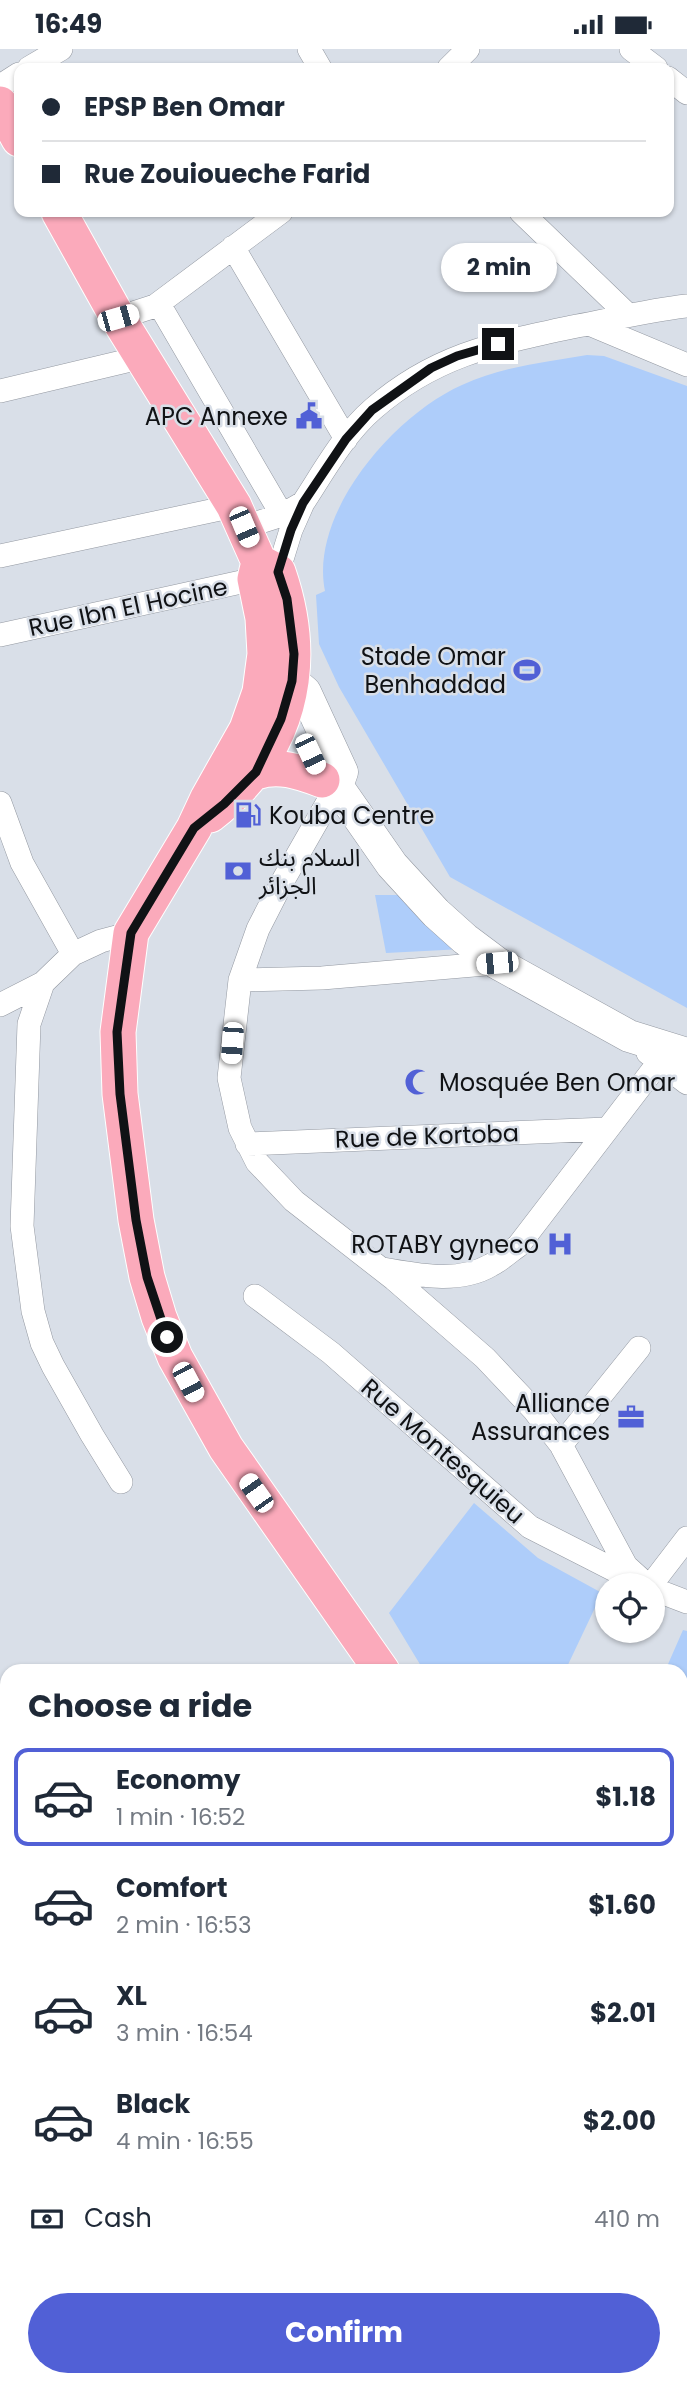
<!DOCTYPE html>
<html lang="en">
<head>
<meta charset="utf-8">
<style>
  :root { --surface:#fff; --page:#f2f2f3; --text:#1f2937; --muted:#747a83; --line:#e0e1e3; --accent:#5160d6 }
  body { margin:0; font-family:Poppins,"Noto Sans Arabic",sans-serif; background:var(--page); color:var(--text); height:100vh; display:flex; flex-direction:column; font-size:26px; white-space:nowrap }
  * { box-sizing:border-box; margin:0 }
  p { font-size:23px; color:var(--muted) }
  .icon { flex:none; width:38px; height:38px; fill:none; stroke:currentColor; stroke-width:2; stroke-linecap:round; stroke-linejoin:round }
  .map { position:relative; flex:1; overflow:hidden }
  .details { position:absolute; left:0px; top:1615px; width:688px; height:723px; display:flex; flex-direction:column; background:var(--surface); border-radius:21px 21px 0 0; box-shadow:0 2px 5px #0004 }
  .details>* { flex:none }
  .guide { position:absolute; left:14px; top:14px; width:660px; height:154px; border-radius:14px; box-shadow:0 2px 5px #0004; display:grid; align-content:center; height:154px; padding:0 28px; background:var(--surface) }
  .fabs { position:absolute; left:595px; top:1524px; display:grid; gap:14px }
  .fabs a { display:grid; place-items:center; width:70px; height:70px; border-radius:50%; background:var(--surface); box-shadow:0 2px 5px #0004; font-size:35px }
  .end { position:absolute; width:32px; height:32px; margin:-16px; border:9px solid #101215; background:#fff; box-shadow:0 0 0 4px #fff }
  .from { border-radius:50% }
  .bubble { position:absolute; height:49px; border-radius:24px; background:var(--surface); box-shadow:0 2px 5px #0004; font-size:23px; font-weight:700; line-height:49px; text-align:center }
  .car { position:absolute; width:21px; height:42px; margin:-21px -10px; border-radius:9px; box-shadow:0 0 5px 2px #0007; background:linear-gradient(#fff 24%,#345 0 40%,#fff 0 76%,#345 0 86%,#fff 0) }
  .guide b { display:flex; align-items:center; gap:24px; height:66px; font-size:26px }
  .guide b+b { border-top:2px solid var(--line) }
  .guide i { width:18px; height:18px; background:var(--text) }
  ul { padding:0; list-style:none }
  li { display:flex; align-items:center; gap:21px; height:98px; margin:0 14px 10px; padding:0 14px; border:4px solid transparent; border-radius:14px }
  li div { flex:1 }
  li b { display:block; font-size:26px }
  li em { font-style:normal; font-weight:700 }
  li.current { border-color:var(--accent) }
  li>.icon { width:63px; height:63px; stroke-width:1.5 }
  h2 { padding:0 28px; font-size:32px; line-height:84px }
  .pay { display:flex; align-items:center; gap:18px; height:77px; padding:0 28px; font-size:26px }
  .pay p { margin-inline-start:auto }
  .primary-button { display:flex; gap:14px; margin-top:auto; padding:14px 28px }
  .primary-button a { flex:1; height:80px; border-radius:42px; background:var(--accent); color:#fff; font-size:28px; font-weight:700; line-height:80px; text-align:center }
  .status { display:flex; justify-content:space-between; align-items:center; height:49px; padding:0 35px; background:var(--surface); direction:ltr }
  .status svg { height:19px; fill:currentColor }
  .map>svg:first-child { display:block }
</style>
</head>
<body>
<div class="status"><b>16:49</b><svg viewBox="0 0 49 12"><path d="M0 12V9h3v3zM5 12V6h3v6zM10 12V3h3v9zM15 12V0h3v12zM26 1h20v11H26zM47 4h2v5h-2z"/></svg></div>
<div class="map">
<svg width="687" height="2337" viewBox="0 0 687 2337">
  <rect width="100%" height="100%" fill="#d9dfe8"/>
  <!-- green -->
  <path fill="#aecdfa" d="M587,306l17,1 83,30v622l-237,-131 -111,-190 -20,-43 -3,-49 9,-4c-16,-78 69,-176 137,-206 39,-18 83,-23 125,-30z
    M375,846h32l56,54 -77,4z
    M474,1454l64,55 64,35 -37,78h-141l-35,-58z
    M683,1581l4,1v189l-6,-2v-147h-16z"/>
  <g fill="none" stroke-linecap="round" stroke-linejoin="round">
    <!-- street casing -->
    <g stroke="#9398a1" stroke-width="24">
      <path id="street" d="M309,0l11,19
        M631,0l25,19
        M29,19l32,-19
        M449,19l19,-19
        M668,29l19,15
        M0,37l19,-12
        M521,163l107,103
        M233,198l113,192
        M159,255l123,211
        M118,269l37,-12 126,-94
        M589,275l98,41
        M0,342l143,-34
        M303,454c21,-32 41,-69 70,-94 63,-55 125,-66 204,-83 37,-7 73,-16 110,-20
        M244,478l38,-12 21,-12 -12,27 -13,42
        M0,507l234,-50
        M0,586l255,-56
        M337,737l-56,98 -23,45 -18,51 -11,98 11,50 17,34 37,39 100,78 91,79 48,51 28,36 65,121 21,19
        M0,754l22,60 51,91
        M240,931l82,-2 175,-15
        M43,934l-14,41 -7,202 11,85 9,32 11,23 39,69 29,47
        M0,956l43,-22 30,-29 28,-13 30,-8
        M648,1004l39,30
        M247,1095l360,-15
        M383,1220c35,6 76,15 108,-4 10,-5 18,-13 27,-19l141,-184
        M255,1247l76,57 199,174 106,54
        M561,1396l78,-97
        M651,1536l36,-47
        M653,1540l34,13
        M681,1861l6,2
        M681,1984l6,6
        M0,2192l7,-3
        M0,2217l7,15
        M376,2331l27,6
        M680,2331l6,6"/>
    </g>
    <!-- secondary casing -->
    <g stroke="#9398a1" stroke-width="33">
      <path id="secondary" d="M272,623l20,9 13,11 37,80 -5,14
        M337,737l55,79 44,48 29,26 32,24 132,73 58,18"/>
    </g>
    <!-- primary casing -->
    <g stroke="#fff" stroke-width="37">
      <path id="primary" d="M0,55l19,35
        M59,163l59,106 116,188 25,56
        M259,513l-4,17 8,39 2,36 -5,38 -13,37 -39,69 -14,30 -63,105 -13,99 2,62 16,126 11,57 12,40 16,40 51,91 156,223
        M256,723c23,-8 44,0 66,8
        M210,766c79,-62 101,-148 68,-243l-19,-10
        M0,2089l7,-6
        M681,2175l6,7"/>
    </g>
    <!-- street -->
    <use href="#street" stroke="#fff" stroke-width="23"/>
    <!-- secondary -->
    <use href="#secondary" stroke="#fff" stroke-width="32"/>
    <!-- primary -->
    <use href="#primary" stroke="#fbaabb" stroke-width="35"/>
  </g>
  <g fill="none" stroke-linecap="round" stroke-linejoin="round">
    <!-- route -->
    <path stroke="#101215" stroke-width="9" d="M167,1288l-20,-60 -11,-57 -16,-126 -3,-62 14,-99 63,-105 30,-24 32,-32 25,-53 11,-38 2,-27 -7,-55 -9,-27 13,-42 12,-27 43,-64 26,-29 59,-42 26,-12 41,-12"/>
  </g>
  <!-- icons -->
  <defs>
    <g id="civic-bare" transform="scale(2.1)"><path d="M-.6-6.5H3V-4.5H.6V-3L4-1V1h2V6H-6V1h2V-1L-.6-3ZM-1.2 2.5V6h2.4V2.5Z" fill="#5160d6" stroke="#d9dfe8" stroke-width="2.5" paint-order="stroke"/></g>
    <g id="stadium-bare" transform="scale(2.1)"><path d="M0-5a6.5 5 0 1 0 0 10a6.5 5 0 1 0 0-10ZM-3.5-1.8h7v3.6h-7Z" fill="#5160d6" stroke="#d9dfe8" stroke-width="2.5" paint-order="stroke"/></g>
    <g id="fuel-bare" transform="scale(2.1)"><path d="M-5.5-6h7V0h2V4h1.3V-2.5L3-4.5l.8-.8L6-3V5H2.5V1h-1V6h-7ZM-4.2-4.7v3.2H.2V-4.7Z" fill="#5160d6" stroke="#d9dfe8" stroke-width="2.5" paint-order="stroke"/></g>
    <g id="bank-bare" transform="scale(2.1)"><path d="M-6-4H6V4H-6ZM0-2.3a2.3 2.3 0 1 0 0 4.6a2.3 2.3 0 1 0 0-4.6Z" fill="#5160d6" stroke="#d9dfe8" stroke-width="2.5" paint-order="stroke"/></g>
    <g id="mosque-bare" transform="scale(2.1)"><path d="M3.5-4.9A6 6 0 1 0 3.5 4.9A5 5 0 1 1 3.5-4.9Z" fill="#5160d6" stroke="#d9dfe8" stroke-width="2.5" paint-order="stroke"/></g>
    <g id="hospital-bare" transform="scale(2.1)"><path d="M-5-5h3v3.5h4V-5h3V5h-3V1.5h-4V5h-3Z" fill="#5160d6" stroke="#d9dfe8" stroke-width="2.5" paint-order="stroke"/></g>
    <g id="office-bare" transform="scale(2.1)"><path d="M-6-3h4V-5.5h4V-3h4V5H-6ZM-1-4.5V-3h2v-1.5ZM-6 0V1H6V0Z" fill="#5160d6" stroke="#d9dfe8" stroke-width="2.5" paint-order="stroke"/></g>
  </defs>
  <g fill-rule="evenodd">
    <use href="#civic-bare" x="309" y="367"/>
    <use href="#stadium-bare" x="527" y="621"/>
    <use href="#fuel-bare" x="248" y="766"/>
    <use href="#bank-bare" x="238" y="822"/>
    <use href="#mosque-bare" x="418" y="1033"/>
    <use href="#hospital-bare" x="560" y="1195"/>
    <use href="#office-bare" x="631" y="1368"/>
  </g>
  <g text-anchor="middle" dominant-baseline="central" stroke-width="5" stroke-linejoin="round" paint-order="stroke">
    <!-- poi labels -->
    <g font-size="24" fill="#101215" stroke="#d9dfe8" text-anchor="end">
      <text x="288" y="367">APC Annexe</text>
      <text x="506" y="607">Stade Omar<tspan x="506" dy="28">Benhaddad</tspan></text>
      <text x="269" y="766" text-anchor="start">Kouba Centre</text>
      <text x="259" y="808" text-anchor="start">السلام بنك<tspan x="259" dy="28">الجزائر</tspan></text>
      <text x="439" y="1033" text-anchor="start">Mosquée Ben Omar</text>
      <text x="539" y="1195">ROTABY gyneco</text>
      <text x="610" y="1354">Alliance<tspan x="610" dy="28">Assurances</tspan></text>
    </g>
    <!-- street labels -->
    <g font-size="24" fill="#101215" stroke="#d9dfe8">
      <text transform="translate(128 558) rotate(-12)">Rue Ibn El Hocine</text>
      <text transform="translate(427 1087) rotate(-2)">Rue de Kortoba</text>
      <text transform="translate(443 1402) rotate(41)">Rue Montesquieu</text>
    </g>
  </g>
</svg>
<div class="fabs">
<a><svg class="icon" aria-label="locate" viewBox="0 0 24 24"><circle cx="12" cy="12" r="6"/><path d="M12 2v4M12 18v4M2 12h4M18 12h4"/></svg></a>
</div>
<i class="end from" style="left:167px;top:1288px"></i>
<i class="end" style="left:498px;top:295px"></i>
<div class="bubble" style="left:441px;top:194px;width:116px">2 min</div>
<i class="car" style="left:118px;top:269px;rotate:74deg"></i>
<i class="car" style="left:244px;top:478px;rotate:157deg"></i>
<i class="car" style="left:310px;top:705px;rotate:155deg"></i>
<i class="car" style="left:497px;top:914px;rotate:265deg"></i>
<i class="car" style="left:232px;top:994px;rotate:184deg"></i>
<i class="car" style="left:188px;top:1333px;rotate:152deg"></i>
<i class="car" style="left:256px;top:1444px;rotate:325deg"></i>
<div class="guide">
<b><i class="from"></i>EPSP Ben Omar</b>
<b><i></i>Rue Zouioueche Farid</b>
</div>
<section class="details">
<h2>Choose a ride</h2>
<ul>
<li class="current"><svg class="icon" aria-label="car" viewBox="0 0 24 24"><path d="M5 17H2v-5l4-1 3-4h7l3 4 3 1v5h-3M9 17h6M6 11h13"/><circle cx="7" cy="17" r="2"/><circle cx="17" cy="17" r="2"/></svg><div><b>Economy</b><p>1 min · 16:52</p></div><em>$1.18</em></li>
<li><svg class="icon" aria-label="car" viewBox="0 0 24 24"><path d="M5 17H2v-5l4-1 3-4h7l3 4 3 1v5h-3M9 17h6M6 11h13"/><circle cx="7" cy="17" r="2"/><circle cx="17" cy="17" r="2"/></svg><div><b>Comfort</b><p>2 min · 16:53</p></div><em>$1.60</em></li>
<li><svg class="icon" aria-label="car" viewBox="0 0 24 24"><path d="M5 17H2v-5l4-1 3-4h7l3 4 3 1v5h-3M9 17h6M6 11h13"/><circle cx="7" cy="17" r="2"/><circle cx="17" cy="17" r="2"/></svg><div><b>XL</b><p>3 min · 16:54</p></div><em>$2.01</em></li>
<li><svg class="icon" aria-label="car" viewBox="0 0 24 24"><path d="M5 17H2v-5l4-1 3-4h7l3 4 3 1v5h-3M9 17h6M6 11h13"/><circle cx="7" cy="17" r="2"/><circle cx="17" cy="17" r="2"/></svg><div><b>Black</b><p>4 min · 16:55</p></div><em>$2.00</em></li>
</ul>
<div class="pay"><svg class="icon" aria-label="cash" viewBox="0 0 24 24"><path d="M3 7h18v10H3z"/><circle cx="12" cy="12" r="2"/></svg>Cash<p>410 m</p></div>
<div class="primary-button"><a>Confirm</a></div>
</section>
</div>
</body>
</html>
